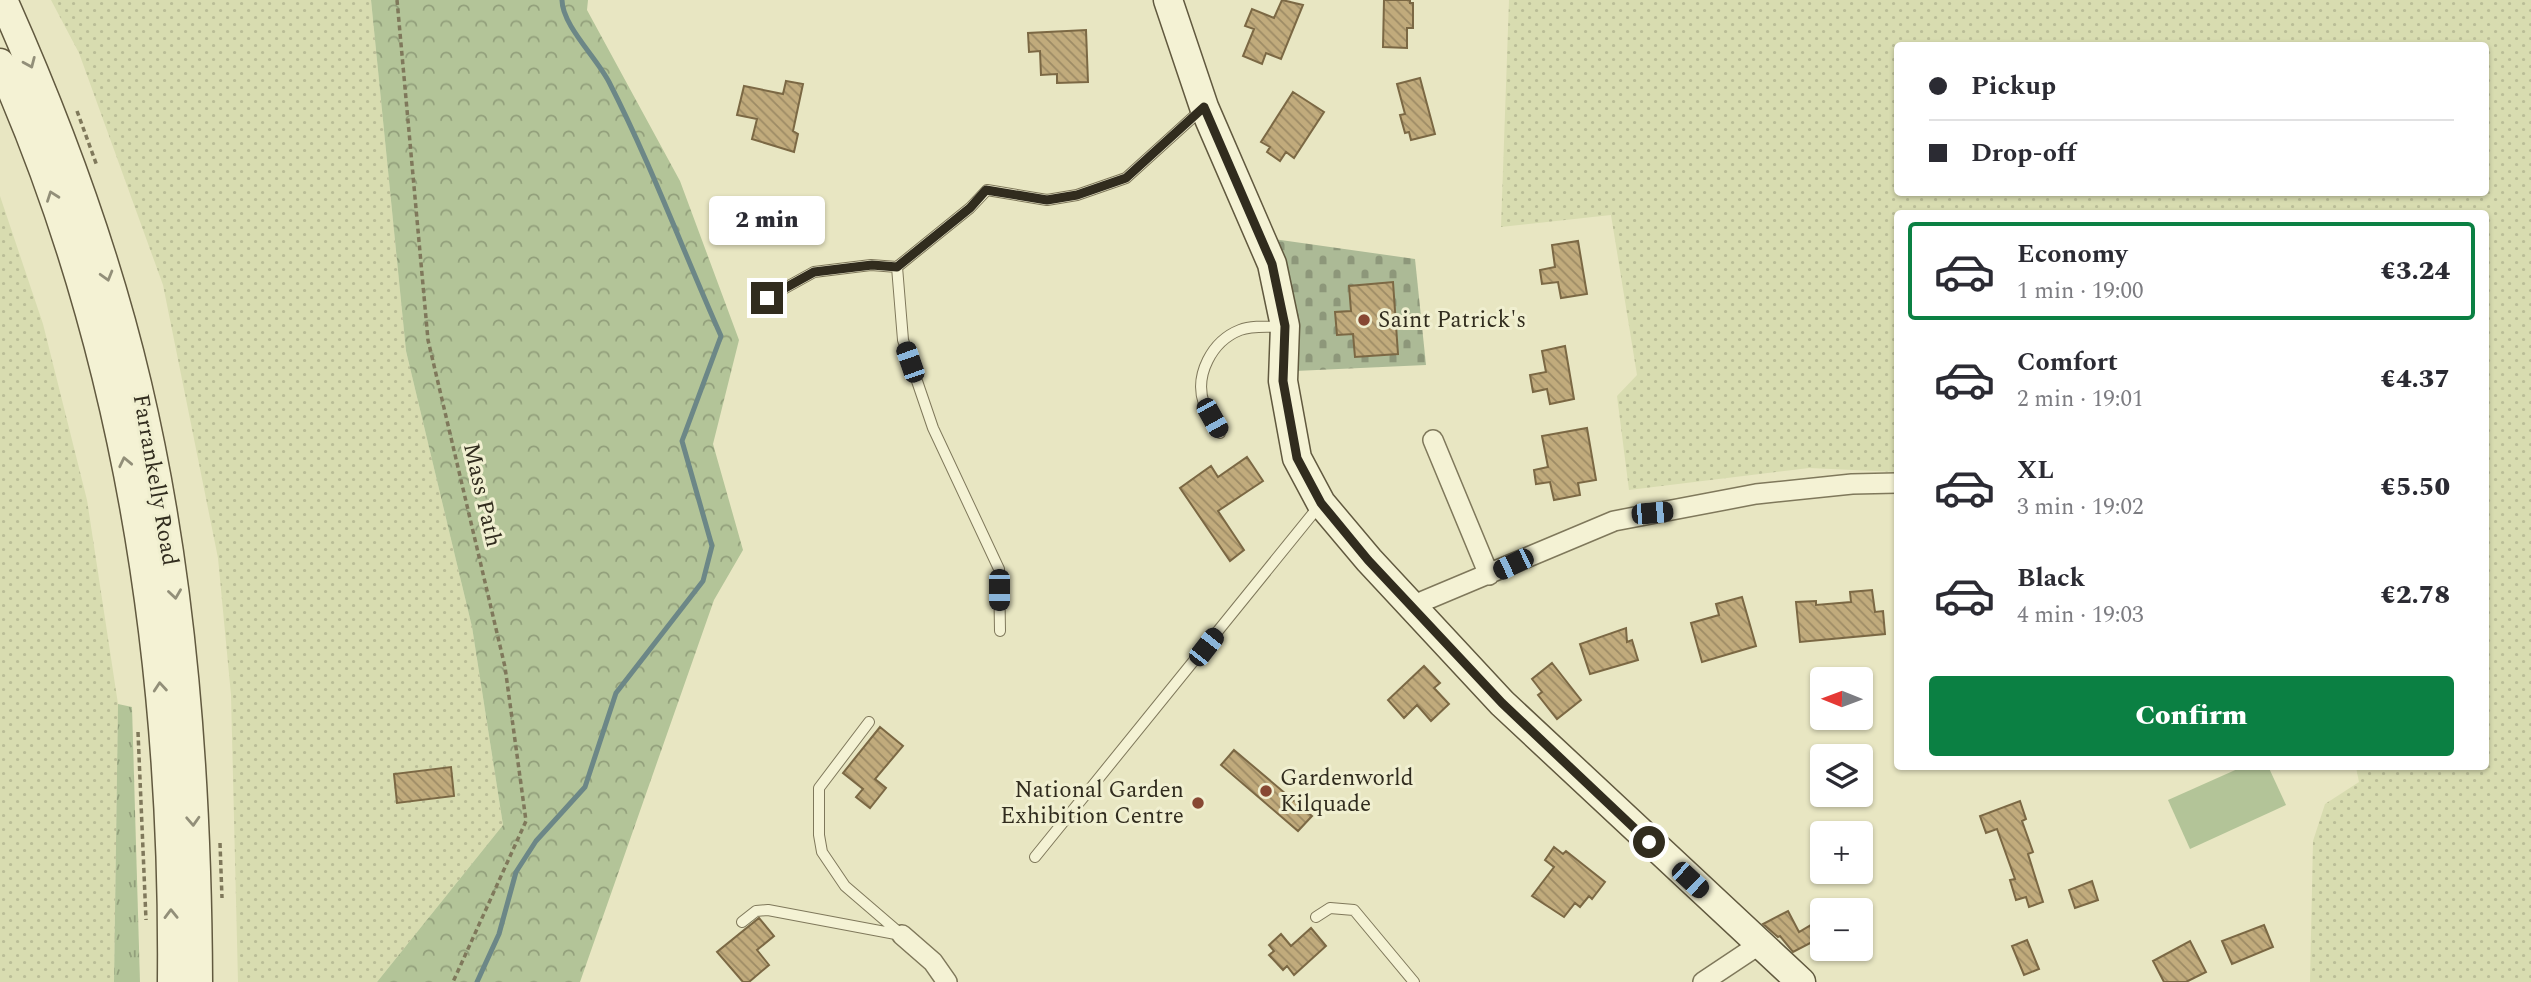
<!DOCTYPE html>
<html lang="en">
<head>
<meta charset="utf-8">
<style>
  :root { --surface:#fff; --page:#f7f7f7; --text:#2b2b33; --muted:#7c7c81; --line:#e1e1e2; --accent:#0b8043 }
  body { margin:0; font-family:Spectral,serif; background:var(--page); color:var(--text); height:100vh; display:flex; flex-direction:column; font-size:26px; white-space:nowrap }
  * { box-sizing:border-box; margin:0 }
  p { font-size:23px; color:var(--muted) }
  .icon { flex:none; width:38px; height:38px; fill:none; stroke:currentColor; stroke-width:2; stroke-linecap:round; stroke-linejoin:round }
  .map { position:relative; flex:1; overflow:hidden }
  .side { position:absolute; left:1894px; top:210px; width:595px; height:560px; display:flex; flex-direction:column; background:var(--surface); border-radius:7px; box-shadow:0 2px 5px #0004 }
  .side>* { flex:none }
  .guide { position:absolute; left:1894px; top:42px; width:595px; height:154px; border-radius:7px; box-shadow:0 2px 5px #0004; display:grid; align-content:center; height:154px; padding:0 35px; background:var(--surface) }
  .needle { width:46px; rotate:271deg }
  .buttons { position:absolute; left:1810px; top:667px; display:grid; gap:14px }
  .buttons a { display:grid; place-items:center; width:63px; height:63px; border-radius:7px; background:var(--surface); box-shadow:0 2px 5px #0004; font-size:35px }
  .end { position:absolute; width:32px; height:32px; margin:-16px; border:9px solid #312c1e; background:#fff; box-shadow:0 0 0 4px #fff }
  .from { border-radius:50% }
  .bubble { position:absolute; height:49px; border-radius:7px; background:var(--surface); box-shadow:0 2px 5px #0004; font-size:23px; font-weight:800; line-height:49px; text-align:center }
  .car { position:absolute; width:21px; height:42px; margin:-21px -10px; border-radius:9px; box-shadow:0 0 5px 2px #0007; background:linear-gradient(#222 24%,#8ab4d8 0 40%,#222 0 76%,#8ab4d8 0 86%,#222 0) }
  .guide b { display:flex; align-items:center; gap:24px; height:66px; font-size:26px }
  .guide b+b { border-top:2px solid var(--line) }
  .guide i { width:18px; height:18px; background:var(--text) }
  ul { padding:12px 0 0; list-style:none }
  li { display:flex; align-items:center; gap:21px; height:98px; margin:0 14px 10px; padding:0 21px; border:4px solid transparent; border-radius:7px }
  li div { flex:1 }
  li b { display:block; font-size:26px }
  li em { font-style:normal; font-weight:800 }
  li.on { border-color:var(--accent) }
  li>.icon { width:63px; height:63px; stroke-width:1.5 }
  .action { display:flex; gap:14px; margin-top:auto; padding:14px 35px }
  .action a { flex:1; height:80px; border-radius:7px; background:var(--accent); color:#fff; font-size:28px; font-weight:800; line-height:80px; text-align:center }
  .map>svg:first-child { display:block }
</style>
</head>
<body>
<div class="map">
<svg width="2531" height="982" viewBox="0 0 2531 982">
  <defs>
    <pattern id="farmland-dots" width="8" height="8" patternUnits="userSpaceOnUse" patternTransform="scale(1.75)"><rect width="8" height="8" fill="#d8dcb0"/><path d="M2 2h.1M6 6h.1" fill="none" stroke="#babd97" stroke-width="1.8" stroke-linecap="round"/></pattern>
    <pattern id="grass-tufts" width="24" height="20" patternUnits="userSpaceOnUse" patternTransform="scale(1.75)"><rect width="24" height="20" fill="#b3c498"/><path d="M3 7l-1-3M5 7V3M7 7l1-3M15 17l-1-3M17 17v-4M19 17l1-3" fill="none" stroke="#929f7b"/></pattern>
    <pattern id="forest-crowns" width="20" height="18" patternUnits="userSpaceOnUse" patternTransform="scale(1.75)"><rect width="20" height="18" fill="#b3c498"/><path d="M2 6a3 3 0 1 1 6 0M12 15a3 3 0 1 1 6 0" fill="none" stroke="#929f7b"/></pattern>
    <pattern id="cemetery-stones" width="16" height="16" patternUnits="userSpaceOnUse" patternTransform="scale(1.75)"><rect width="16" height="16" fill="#acba96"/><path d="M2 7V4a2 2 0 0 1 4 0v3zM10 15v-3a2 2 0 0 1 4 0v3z" fill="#8d977a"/></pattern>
    <pattern id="building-back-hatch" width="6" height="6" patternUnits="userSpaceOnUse" patternTransform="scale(1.75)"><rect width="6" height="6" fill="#c1ab7c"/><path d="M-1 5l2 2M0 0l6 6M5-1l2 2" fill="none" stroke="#9d8b65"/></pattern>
  </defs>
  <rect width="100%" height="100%" fill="#e8e6c2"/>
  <!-- farmland -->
  <path fill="url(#farmland-dots)" fill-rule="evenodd" d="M51,0h320l35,351 66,276 31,198 -126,157h-139l-7,-287 -13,-137 -55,-273 -84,-232z
    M1509,0h1022v982h-221l3,-141 12,-37 34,-22 -3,-15 129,-1v-552h-588v258l-88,-4 -180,22 -12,-94 20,-21 -26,-160 -110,12zM1897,46h588v146h-588z
    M0,196l43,128 44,176 31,204 -4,278h-114z"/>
  <!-- grass -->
  <path fill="url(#grass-tufts)" d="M118,704l14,3 8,275h-26z"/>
  <!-- forest -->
  <path fill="url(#forest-crowns)" d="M371,0h217l-1,10 93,171 59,159 -26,104 30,106 -29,50 -134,382h-203l126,-157 -31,-198 -66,-276z"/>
  <!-- cemetery -->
  <path fill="url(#cemetery-stones)" d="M1267,238l148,21 11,106 -131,6z"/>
  <!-- pitch -->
  <path fill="#b3c498" d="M2268,766l18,39 -96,44 -22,-49 74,-33z"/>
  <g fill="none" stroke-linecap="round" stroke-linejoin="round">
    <!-- stream -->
    <path stroke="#6c8787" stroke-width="5" d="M477,982l22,-48 17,-62 20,-31 49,-54 31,-94 87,-112 9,-35 -30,-105 39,-105c-38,-85 -70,-172 -112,-254 -12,-24 -47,-57 -47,-82"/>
  </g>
  <!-- building -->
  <path fill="url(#building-back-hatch)" stroke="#7b6844" stroke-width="2" d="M1282,0l21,5 -22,54 -15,-6 -4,11 -19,-8 11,-27 -9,-3 7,-17 22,9z
    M1384,0h26v3h3v25h-6v20l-24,-1z
    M1086,30l2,52 -31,1v-9l-16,1 -1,-24 -11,1 -1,-19z
    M1420,78l15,56 -24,6 -2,-8 -4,1 -5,-18 5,-1 -8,-30z
    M786,81l17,3 -10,47 5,3 -4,18 -42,-13 5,-20 -20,-4 7,-29 39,8z
    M1293,92l31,20 -30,46 -8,-6 -6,9 -13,-9 3,-5 -9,-5z
    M1578,241l9,53 -26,4 -3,-16 -16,2 -2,-14 15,-3 -3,-22z
    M1393,282l5,72 -43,3 -2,-23 -16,1 -2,-23 16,-1 -2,-25z
    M1565,346l9,53 -24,5 -3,-15 -14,3 -3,-17 16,-3 -4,-21z
    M1587,428l9,52 -18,3 2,12 -26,5 -4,-18 -14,2 -2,-14 14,-3 -6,-31z
    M1247,457l16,24 -45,30 26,39 -14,11 -50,-73 31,-22 7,11z
    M1872,590l3,22 8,-1 2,23 -85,8 -4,-40 20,-1v4l35,-3 -1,-10z
    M1742,597l14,49 -54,16 -11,-39 28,-8 -3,-11z
    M1626,628l1,14 5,-2 6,20 -48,14 -10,-30z
    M1552,663l29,37 -24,19 -19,-24 4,-3 -10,-13z
    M1424,666l16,17 -6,5 15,16 -18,17 -14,-16 -13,13 -16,-18z
    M880,727l23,19 -28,33 11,9 -16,20 -14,-11 7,-8 -20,-16z
    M1234,750l78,66 -14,15 -77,-66z
    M451,767l3,29 -57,7 -3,-29z
    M2020,801l6,18 -4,2 11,31 -5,2 15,48 -14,5 -3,-10 -10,3 -6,-20 5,-1 -18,-50 -11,4 -6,-17z
    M1554,847l9,7 3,-3 39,31 -13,17 -3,-3 -9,11 -5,-4 -11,14 -32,-21 22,-29 -9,-7z
    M2092,881l6,19 -23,8 -6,-18z
    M1788,911l11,21 12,-7 7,14 -25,13 -13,-16 -2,1 -15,-13z
    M759,918l15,18 -17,14 12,15 -20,17h-6l-26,-30z
    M2264,925l9,22 -41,17 -10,-23z
    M1311,928l15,18 -32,29 -7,-9 -4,4 -14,-15 5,-4 -5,-6 12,-11 10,12z
    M2027,940l12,29 -15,6 -12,-29z
    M2190,941l16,31 -20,10h-22l-11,-21z"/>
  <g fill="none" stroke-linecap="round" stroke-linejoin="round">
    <!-- lane casing -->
    <g stroke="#7f785b" stroke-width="12">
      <path id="lane" d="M767,298l47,-26 57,-7 26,2
        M1220,433c-5,-9 -13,-19 -16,-29 -10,-29 8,-63 36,-74 12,-5 31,-3 44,-3
        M1000,631l-1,-62 -66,-141 -30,-88 -6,-73 73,-59 17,-18 60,10 30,-5 49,-17 75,-68
        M869,722l-50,66v47l3,17 23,34 57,49
        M1035,857l284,-351
        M1316,917l14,-9 24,2 60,72
        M742,922l14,-11 12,-1 133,25"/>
    </g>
    <!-- street casing -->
    <g stroke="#7f785b" stroke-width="22">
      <path id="street" d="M1433,440l56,135
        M1414,605l200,-84 142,-27 96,-10 45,-1
        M902,935l31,27 14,20
        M1703,982l57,-38"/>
    </g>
    <!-- secondary casing -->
    <g stroke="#61593f" stroke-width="31">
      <path id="secondary" d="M3,0c55,123 103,252 134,384 46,195 60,397 61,598
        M1168,0l36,107 68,157 13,62 -2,55 14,77 24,45 48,57 133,143 299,279
        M0,63c128,288 175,605 172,919"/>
    </g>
    <!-- path -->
    <path stroke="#7f785b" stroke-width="3.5" stroke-dasharray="5 3.5" stroke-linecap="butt" d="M397,0l31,340 77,327 21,154 -73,161
      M77,111l20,55
      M138,732l8,188
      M220,843l2,55"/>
    <!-- lane -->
    <use href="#lane" stroke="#f4f2d4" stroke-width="10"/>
    <!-- street -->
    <use href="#street" stroke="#f4f2d4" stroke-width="19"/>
    <!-- secondary -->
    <use href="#secondary" stroke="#f4f2d4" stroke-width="28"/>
  </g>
  <!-- one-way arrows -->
  <defs><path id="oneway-chevron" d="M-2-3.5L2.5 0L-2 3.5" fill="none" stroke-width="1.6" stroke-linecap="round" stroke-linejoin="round" transform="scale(1.75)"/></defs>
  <g stroke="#928f79">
    <use href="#oneway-chevron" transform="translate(30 63) rotate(67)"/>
    <use href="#oneway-chevron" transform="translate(52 196) rotate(-110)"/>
    <use href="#oneway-chevron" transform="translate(107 276) rotate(74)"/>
    <use href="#oneway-chevron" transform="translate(125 462) rotate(-102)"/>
    <use href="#oneway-chevron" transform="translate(175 594) rotate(82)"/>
    <use href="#oneway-chevron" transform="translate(160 687) rotate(-95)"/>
    <use href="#oneway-chevron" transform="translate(193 821) rotate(87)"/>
    <use href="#oneway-chevron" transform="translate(171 914) rotate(-91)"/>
  </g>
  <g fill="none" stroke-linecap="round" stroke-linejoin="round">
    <!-- route -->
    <path stroke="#312c1e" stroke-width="9" d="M767,298l47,-26 58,-7 25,2 73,-59 16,-18 61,10 30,-5 49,-17 78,-71 68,157 13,62 -2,55 14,77 24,45 47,57 134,143 147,139"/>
  </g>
  <!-- markers -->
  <g fill="#874833" stroke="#f0efd0" stroke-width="2.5">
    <circle cx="1364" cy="320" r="7"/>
    <circle cx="1266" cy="791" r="7"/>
    <circle cx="1198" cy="803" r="7"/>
  </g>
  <g text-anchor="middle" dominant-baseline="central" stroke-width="6" stroke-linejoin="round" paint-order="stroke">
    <!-- poi labels -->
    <g font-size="23" fill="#312c1e" stroke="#f0efd0" text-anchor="start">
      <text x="1378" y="320">Saint Patrick's</text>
      <text x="1280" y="778">Gardenworld<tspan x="1280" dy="26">Kilquade</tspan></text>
      <text x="1184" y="790" text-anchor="end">National Garden<tspan x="1184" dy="26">Exhibition Centre</tspan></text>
    </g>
    <!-- street labels -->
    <g font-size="23" fill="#312c1e" stroke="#f0efd0">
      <text transform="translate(155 480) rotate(80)">Farrankelly Road</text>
      <text transform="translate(482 495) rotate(77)">Mass Path</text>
    </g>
  </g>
</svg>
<div class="buttons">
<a><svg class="needle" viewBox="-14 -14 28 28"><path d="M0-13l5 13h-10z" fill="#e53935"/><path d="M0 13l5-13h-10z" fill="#7c7c81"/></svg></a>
<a><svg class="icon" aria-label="layers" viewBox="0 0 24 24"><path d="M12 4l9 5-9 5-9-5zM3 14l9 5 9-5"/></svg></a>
<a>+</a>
<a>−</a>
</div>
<i class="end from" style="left:1649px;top:842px"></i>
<i class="end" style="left:767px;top:298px"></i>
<div class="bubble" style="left:709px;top:196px;width:116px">2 min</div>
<i class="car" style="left:910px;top:362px;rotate:341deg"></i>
<i class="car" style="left:1212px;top:418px;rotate:151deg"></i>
<i class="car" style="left:1652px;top:513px;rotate:85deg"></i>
<i class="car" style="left:1513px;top:564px;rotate:244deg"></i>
<i class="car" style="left:999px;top:590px;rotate:180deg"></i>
<i class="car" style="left:1206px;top:647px;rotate:38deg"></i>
<i class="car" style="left:1690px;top:880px;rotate:133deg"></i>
<div class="guide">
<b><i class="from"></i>Pickup</b>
<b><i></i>Drop-off</b>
</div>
<section class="side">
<ul>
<li class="on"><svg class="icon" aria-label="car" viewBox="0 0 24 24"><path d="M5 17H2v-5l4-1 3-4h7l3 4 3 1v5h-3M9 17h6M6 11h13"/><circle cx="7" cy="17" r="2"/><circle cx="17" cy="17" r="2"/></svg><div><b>Economy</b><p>1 min · 19:00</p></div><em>€3.24</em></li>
<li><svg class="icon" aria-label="car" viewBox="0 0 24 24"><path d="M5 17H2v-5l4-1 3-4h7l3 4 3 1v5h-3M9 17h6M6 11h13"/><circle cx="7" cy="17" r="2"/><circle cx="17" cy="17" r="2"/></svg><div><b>Comfort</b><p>2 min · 19:01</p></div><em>€4.37</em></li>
<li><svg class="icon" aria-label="car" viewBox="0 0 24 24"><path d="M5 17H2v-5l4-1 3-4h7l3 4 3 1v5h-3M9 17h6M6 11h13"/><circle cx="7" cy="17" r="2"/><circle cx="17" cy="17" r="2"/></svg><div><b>XL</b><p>3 min · 19:02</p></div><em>€5.50</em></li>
<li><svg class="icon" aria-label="car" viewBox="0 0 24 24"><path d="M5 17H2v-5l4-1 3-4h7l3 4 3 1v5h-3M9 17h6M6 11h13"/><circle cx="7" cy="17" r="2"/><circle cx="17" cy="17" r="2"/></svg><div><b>Black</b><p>4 min · 19:03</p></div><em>€2.78</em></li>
</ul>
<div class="action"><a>Confirm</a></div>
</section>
</div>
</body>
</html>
